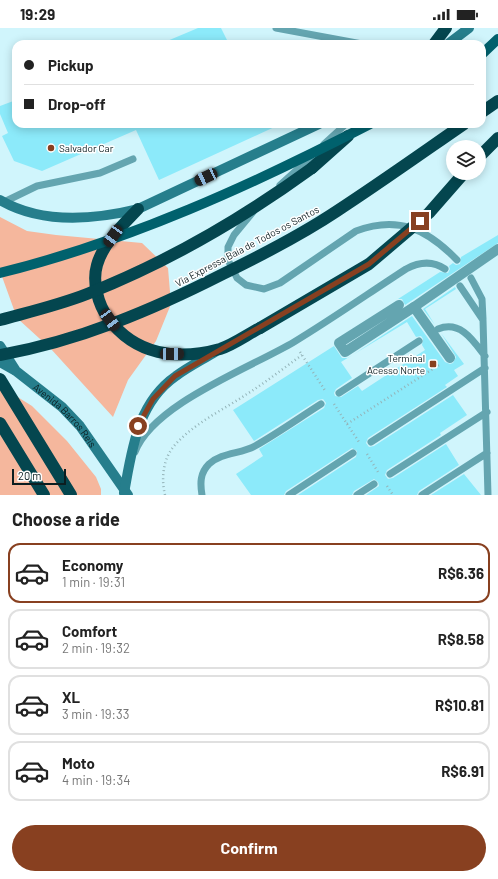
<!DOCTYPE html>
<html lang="en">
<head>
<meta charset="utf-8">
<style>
  :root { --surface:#fff; --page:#f2f2f2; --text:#222; --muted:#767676; --line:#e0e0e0; --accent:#884020 }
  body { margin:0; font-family:Barlow,sans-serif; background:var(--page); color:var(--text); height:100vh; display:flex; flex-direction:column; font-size:15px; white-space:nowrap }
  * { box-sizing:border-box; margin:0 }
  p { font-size:13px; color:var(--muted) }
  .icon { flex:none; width:22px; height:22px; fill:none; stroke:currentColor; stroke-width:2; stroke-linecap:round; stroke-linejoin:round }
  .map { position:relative; height:467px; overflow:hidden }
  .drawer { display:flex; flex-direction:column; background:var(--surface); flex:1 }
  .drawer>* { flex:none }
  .hud { position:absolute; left:12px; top:12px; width:474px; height:88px; border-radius:12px; box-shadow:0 2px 10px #0003; display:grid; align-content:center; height:88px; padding:0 12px; background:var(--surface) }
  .tools { position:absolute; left:446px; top:112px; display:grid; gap:8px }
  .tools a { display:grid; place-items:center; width:40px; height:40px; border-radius:50%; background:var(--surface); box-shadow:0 2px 10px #0003; font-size:20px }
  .scale { position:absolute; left:12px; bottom:10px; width:54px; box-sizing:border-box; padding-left:4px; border:2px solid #0b1d20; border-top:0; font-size:11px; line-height:14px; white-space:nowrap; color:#0b1d20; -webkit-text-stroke:3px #fff; paint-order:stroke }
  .end { position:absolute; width:18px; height:18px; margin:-9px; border:5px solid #884020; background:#fff; box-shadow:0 0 0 2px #fff }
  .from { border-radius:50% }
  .car { position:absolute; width:12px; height:24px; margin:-12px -6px; border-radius:5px; box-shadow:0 0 3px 1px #0007; background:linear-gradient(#222 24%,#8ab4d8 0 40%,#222 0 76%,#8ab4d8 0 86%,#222 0) }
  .hud b { display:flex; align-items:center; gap:14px; height:38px; font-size:15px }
  .hud b+b { border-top:1px solid var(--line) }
  .hud i { width:10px; height:10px; background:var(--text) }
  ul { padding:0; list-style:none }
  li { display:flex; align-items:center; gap:12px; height:60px; margin:0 8px 6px; padding:0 4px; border:2px solid var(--line); border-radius:12px }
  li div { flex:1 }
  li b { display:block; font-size:15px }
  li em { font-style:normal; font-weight:700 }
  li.selected { border-color:var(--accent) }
  li>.icon { width:36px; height:36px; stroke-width:1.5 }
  h2 { padding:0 12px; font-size:18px; line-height:48px }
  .action { display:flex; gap:8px; margin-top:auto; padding:8px 12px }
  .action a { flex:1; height:46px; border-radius:24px; background:var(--accent); color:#fff; font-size:16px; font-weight:700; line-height:46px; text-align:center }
  .status { display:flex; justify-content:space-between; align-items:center; height:28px; padding:0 20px; background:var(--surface); direction:ltr }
  .status svg { height:11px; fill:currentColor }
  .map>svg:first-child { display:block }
</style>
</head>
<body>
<div class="status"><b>19:29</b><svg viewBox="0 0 49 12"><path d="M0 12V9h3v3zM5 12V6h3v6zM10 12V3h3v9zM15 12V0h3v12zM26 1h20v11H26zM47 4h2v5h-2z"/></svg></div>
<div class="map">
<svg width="498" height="467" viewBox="0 0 498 467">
  <rect width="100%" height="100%" fill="#d0f5fc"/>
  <!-- green -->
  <path fill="#f5b79d" d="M0,189l27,14 29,4 86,8 26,25 3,36 -15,37 -28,39 -15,37 -62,-68 -34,-31 -17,-47z
    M0,358l32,20 35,35 29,36 5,12v6h-101z"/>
  <!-- building -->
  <path fill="#8ceafa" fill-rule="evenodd" d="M198,0h23l8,16h-69z
    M16,72v24h265l-122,56 -23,-50 -94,41 -28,-10 -12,-25 6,-3 -8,-19v-8z
    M498,207v8l-93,62 -3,-6h-4l42,-27 8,1 2,-4 -1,-3 4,-3 3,2 4,-1 1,-7z
    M455,259l1,2 -31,20 10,16 -12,-16z
    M412,288l33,46 5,2 3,-1 3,-6 -15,-24 23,31 -10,6 4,6 -13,9 2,2 -79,51 -2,5 3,4 5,-1 79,-51 14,20 -27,18 1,2 -54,35 -2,5 3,4 5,-1 53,-34 13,21 -40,26 -2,4h-51l13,-9 -1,-4 -4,-3 -20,12 -2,4h-54l58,-38 1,-6 -5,-3 -66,43 -2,4h-33l-15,-21 27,-18 -4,-7 65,-41 2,-5 -3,-4 -5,1 -64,41 -21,-31 101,-64 8,12h6zM407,294l9,15 5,-1 2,3 -1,6 3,5 -63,41 -4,-5 -17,11 -6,-1 -1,-3 2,-4 16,-11 -11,-16z
    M464,446l17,21h-50z"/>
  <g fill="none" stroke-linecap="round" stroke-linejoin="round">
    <!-- path -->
    <path stroke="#94b4b9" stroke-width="2.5" stroke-dasharray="1 3" stroke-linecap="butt" d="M300,324l26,40
      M334,376l13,20 92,-59
      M347,396l12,18
      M367,426l11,18
      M387,458l6,9
      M165,467c-4,-16 -2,-36 9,-49 20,-23 49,-36 73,-52 19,-12 37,-26 55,-39"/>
    <!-- lane -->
    <path stroke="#64a5b0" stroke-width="7" d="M276,0l86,16
      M324,116l22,-20
      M280,157l31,-28
      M4,174l33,-16 63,-13 33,-14
      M253,184l-19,23 -6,12v13l9,18 9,7 18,4 16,-6 76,-52c42,-16 71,-2 101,29
      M471,250l11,21 1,20
      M460,258l23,34 5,175
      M438,301c22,-9 35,11 47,27
      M339,365l80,-52
      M371,414l114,-74
      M135,424c18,-48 115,-84 159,-110 38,-23 75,-49 112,-73 13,-7 26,-9 39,0
      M390,446l97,-62
      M202,467c-2,-12 -2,-22 7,-31 13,-12 32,-10 46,-18 23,-13 44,-28 66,-42
      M289,467l64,-42
      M357,467l17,-11
      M422,467l65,-42"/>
    <!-- street -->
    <path stroke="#64a5b0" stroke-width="10" d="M399,277l-60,38 6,9 69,-45"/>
    <!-- secondary -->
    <g stroke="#267e8c" stroke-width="10">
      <path d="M448,16l21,-16"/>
      <path d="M0,172c41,24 93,20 138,9l181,-85"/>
      <path id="s1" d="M0,318l16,25 46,36 18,19 48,69"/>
      <path d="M0,334l14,8"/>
      <path d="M124,465c8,-43 13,-90 52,-117 12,-9 26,-16 39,-24"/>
    </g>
    <!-- primary -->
    <path stroke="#00616d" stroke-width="10" d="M482,26l16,-15"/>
    <!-- highway -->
    <path stroke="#04464f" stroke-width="12" d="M434,16l12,-16
      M482,84l16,-11
      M479,129l19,-19
      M312,140l36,-32
      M138,181c-15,16 -35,34 -41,56 -5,17 1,39 11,53 27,37 69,43 112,31 13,-4 28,-15 40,-21
      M0,351l71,116
      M0,395l44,72"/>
    <!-- street-bridge -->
    <path stroke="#64a5b0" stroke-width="10" d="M450,330l-36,-51 84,-58"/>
    <!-- primary-bridge -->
    <path stroke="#00616d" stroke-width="10" d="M0,245c129,-32 252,-88 370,-149"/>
    <!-- highway-bridge -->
    <path stroke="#04464f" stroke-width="12" d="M0,292c29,-8 59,-15 87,-26 81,-32 155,-75 225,-126
      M260,300l109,-64 60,-51 35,-40
      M0,327c79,-14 152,-45 223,-81 39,-19 78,-39 114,-63 43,-28 85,-58 127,-87"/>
  </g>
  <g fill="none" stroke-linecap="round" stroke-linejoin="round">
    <!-- route -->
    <path stroke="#884020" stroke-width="5" d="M138,398l15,-27 22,-23 194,-112 51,-43"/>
  </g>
  <!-- markers -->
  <g fill="#884020" stroke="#fff" stroke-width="1.5">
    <circle cx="51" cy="120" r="4"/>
    <rect x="429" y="332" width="8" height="8" rx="2"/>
  </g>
  <g text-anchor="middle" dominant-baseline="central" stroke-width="3" stroke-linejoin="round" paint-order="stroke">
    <!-- poi labels -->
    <g font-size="10" fill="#0b1d20" stroke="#fff" text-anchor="start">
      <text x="59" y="120">Salvador Car</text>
      <text x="425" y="330" text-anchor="end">Terminal<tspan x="425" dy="12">Acesso Norte</tspan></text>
    </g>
    <!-- street labels -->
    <g font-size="10" fill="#0b1d20" stroke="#fff">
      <text transform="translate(247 218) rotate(-28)">Via Expressa Baía de Todos os Santos</text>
      <text stroke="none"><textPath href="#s1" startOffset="96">Avenida Barros Reis</textPath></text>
    </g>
  </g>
</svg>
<div class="tools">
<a><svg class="icon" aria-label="layers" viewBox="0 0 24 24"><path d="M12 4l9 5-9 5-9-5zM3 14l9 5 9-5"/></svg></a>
</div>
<div class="scale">20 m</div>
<i class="end from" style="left:138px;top:398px"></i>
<i class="end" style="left:420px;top:193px"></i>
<i class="car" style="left:206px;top:149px;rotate:245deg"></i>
<i class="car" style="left:113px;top:208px;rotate:215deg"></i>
<i class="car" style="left:110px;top:292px;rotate:144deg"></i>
<i class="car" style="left:172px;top:326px;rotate:89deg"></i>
<div class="hud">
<b><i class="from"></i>Pickup</b>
<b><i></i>Drop-off</b>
</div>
</div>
<section class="drawer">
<h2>Choose a ride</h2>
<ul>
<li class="selected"><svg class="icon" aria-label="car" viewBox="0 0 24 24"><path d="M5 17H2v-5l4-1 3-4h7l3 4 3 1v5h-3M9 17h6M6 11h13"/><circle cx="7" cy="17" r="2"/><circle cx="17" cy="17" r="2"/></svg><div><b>Economy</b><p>1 min · 19:31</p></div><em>R$6.36</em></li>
<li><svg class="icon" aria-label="car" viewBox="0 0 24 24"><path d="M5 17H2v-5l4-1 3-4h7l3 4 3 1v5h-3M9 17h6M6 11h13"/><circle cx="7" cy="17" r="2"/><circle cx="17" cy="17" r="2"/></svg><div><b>Comfort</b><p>2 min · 19:32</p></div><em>R$8.58</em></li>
<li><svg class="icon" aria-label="car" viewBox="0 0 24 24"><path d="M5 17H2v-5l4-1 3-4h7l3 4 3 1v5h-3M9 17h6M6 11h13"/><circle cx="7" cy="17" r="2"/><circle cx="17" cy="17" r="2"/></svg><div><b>XL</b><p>3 min · 19:33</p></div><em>R$10.81</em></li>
<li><svg class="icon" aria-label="car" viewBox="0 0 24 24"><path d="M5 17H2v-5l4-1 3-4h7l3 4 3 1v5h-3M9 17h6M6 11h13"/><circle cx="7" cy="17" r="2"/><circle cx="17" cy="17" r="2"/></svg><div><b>Moto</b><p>4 min · 19:34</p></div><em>R$6.91</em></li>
</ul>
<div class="action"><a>Confirm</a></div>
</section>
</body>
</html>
